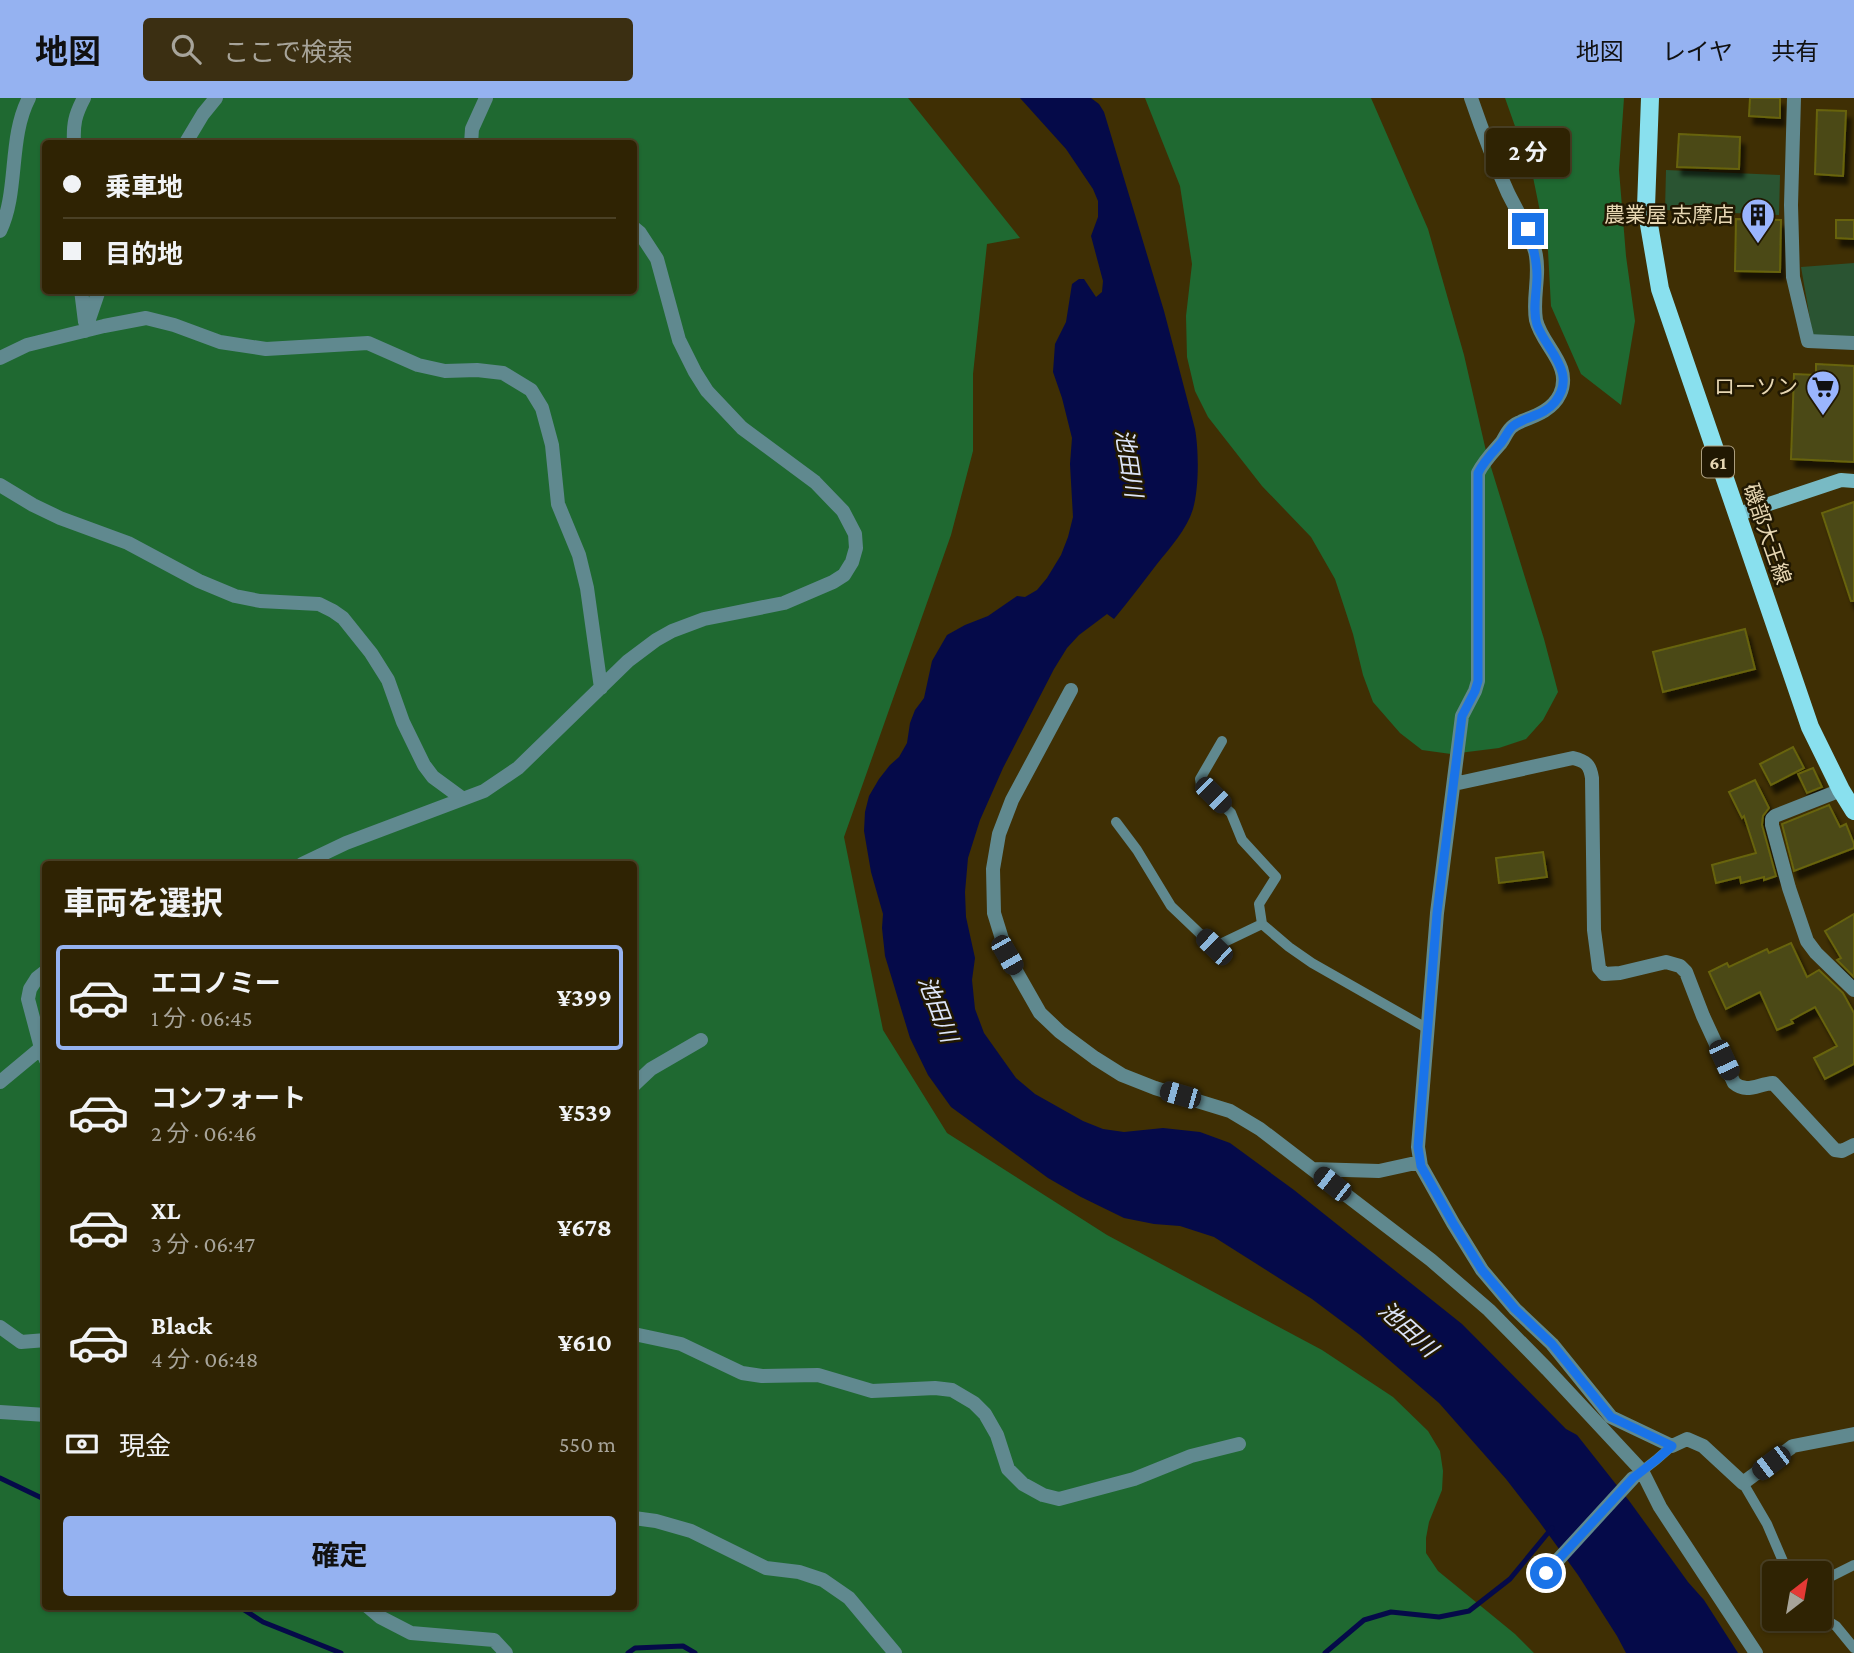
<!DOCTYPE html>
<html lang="ja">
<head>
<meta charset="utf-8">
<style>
  :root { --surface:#2f2303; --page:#3b2f12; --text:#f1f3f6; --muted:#a7a49a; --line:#4a4025; --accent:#95b2f1 }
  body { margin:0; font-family:"Crimson Pro","Noto Sans JP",serif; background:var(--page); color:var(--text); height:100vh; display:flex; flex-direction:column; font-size:26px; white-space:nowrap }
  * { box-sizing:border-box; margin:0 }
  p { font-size:23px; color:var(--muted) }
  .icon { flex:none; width:38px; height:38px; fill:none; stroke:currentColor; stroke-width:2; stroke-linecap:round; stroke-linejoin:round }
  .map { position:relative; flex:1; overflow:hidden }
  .panel { position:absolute; left:42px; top:763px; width:595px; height:749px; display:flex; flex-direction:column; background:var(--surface); border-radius:7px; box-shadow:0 2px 5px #0004,0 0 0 2px var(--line) }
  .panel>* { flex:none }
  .top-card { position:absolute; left:42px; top:42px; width:595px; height:154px; border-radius:7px; box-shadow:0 2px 5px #0004,0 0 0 2px var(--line); display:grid; align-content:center; height:154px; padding:0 21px; background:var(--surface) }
  .needle { width:46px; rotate:31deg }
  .fabs { position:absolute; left:1762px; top:1463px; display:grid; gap:14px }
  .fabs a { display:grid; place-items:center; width:70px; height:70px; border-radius:7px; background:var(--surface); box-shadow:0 2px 5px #0004,0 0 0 2px var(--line); font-size:35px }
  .end { position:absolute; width:32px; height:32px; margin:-16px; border:9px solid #1a73e8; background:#fff; box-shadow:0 0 0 4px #fff }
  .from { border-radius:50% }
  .bubble { position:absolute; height:49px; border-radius:7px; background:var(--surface); box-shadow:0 2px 5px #0004,0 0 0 2px var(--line); font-size:23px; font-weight:700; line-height:49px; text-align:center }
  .car { position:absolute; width:21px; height:42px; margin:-21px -10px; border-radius:9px; box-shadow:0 0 5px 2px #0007; background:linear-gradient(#222 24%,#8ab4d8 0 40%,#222 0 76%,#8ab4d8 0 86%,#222 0) }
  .top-card b { display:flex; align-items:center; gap:24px; height:66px; font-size:26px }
  .top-card b+b { border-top:2px solid var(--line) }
  .top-card i { width:18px; height:18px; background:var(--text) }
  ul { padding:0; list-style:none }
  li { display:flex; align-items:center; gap:21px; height:105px; margin:0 14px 10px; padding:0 7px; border:4px solid transparent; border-radius:7px }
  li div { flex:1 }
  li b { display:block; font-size:26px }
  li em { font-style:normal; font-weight:700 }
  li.active { border-color:var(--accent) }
  li>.icon { width:63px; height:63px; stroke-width:1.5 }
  h2 { padding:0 21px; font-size:32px; line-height:84px }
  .pay { display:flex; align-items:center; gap:18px; height:77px; padding:0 21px; font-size:26px }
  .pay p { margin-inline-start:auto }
  .primary-button { display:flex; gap:14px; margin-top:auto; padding:14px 21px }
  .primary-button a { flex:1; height:80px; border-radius:7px; background:var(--accent); color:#111; font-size:28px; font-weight:700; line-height:80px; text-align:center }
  header { display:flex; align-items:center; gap:42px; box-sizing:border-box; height:98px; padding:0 35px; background:var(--accent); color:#111 }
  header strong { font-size:33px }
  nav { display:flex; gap:38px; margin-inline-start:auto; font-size:24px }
  .search { width:490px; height:63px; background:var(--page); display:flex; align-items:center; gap:18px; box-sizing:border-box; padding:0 24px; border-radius:7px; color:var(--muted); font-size:26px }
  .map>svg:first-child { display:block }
</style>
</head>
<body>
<header>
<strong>地図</strong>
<div class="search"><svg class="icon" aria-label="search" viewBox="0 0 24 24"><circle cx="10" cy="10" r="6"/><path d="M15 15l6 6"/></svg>ここで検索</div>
<nav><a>地図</a><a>レイヤ</a><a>共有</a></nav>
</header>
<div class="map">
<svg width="1854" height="1555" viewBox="0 0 1854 1555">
  <defs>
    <filter id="shadow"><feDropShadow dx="4.5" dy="8" stdDeviation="2" flood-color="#0009"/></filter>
  </defs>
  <rect width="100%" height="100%" fill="#3f2f04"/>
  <!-- green -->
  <path fill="#2a5432" d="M1666,72l114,5 -1,40 -114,-5z
    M1854,165v76l-41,-3 -12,-69z"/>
  <!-- forest -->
  <path fill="#1f6931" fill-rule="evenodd" d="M0,0h908l112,140 -33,6 -14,130v77l-22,84 -107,302 39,193 64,103 160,102 215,115 71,47 35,34 12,20 3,20 -1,19 -13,32 -3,16v15l12,18 77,63 19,19h-1534zM46,46h588v146h-588zM46,766h588v742h-588z
    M1145,0h226l57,131 36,126 22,96 58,188 14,53 -15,28 -17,19 -27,9 -48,6 -29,-4 -22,-17 -27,-31 -10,-27 -10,-41 -18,-55 -24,-42 -49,-51 -54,-69 -13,-26 -8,-34 -1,-41 6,-52 -12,-78z
    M1505,0h119l-5,72 7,86 9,65 -14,84 -40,-31 -30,-68 -3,-55 -15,-74z"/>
  <!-- water -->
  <path fill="#050a49" d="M1020,0h71l8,6 5,8 60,199 31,118c4,22 4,59 -2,80 -6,20 -23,39 -36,55 -14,18 -28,37 -43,55l-7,-5 -28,21 -12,13 -13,21 -51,99 -23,52 -12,38 -3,34 1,25 9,41 -3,22 3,29 9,24 32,45 19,16 48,27 20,8 21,3 39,-4 37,4 30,11 64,47 168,134 104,105 11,6 53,67 58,80 16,18 34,53h-112l-9,-17 -39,-61 -40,-55 -32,-41 -67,-76 -79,-68 -48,-36 -98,-62 -34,-11 -26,-2 -30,-6 -43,-21 -33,-19 -97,-71 -23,-32 -18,-37 -25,-82 -3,-28 1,-14 -12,-42 -7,-41 1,-19 4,-16 10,-17 11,-14 9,-8 8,-14 3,-20 5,-13 9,-12 8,-37 15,-26 18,-10 23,-9 29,-20 8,1 12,-7 10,-12 14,-23 7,-18 5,-20 -3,-53 2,-26 -10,-40 -9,-26 2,-28 11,-22 6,-38 7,-5h5l12,18 6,-5 1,-11 -12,-45 7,-19v-16l-5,-12 -27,-40z"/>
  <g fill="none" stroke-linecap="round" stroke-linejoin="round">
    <!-- stream -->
    <path stroke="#050a49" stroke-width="5" d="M0,1380l46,22
      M238,1508l25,16 78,31
      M628,1555l7,-5 48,-2 12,7
      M1325,1555l39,-33 27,-8 48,5 30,-6 41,-32 42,-51"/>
  </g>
  <!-- building -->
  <path fill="#4b4919" stroke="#67640b" stroke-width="2" filter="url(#shadow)" d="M1750,0h30v20l-31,-2z
    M1817,12l29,1 -3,65 -28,-2z
    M1679,36l61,3 -1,32 -62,-2z
    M1736,121l45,1 -1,52 -45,-1z
    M1836,122h18v19l-18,-1z
    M1816,266l38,2v96l-63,-3 3,-85 22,1z
    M1854,404v99h-3l-29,-88z
    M1745,531l10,40 -92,23 -10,-40z
    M1793,649l11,21 -33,17 -11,-21z
    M1813,670l9,19 -15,6 -9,-19z
    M1755,682l14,28 -6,8 -1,9 14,51 -12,4v-3l-23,6 -1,-6 -24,6 -4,-18 44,-12 -12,-37 -2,2 -13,-26z
    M1829,707l11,22 6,-3 8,20v4l-60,23 -12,-47z
    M1543,754l4,25 -48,6 -3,-25z
    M1854,816v63l-17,-17 4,-2 -16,-27z
    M1791,845l16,34 12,-7 24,23 11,20v51l-29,15 -11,-21 23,-12 -22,-39 -24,13 2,3 -16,7 -17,-38 -34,17 -17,-37 18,-9 2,4 38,-18 2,4z"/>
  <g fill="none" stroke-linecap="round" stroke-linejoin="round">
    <!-- lane -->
    <path stroke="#60898f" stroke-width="10" d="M1222,643l-22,38 1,6 30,28 11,27 34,37 -17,27 3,20 27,23 23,16 116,66
      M1116,724l21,28 34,56 43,41 48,-23
      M1638,1376l18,-14 16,-14
      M1743,1385l24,41 21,49
      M1820,1484l34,-17
      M1820,1518l16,10 18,22"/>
    <!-- street -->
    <path stroke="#60898f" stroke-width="14" d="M1471,0c11,32 23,64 37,95 10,20 21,37 27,58 6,23 -3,46 1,69 6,26 37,45 24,74 -7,15 -22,21 -38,27 -3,2 -6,2 -9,5 -6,4 -8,12 -12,17 -9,10 -17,18 -23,30v208l-3,10 -13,25 -25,197 -19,234 3,19 32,57 29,47 33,39 37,35 59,73 61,29 15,-7 16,7 40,37 50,-37 61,-12
      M1794,0l-3,107 2,72 15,64 46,2
      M74,46c-1,-20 1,-29 10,-46
      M185,46l18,-30 13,-16
      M471,46l1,-15 14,-31
      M0,133c19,-39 8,-93 29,-133
      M81,192l4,32
      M85,233l14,-41
      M0,260l27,-13 77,-19 42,-8 28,7 46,17 46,7 102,-6 50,22 27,6 32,-1 26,3 28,17 11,18 10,37 6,59 21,51 8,33 14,100
      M0,387l33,20 27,13 68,25 71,38 36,15 25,5 59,3 14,7 10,7 28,35 17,27 15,42 21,43 9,12 30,22
      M1071,592l-59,110 -13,34 -6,35 1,44 13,42 33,58 20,19 35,26 27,17 33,13 75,23 30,18 171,131 58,50 58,59 95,102 18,36 96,146
      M1454,686l119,-26c13,3 17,7 19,20l2,152 5,38 5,6 16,-1 46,-11 14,4 6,6 17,44 31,67c13,11 24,1 39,0l62,67 7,1 12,-6
      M1841,692l-66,26 -3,3v6l17,63 18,53 9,12 38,37
      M302,766l44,-21 138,-52 34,-23 110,-107 28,-21 16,-9 32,-12 80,-16 49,-21 11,-7 8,-13 4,-14 -1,-14 -12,-23 -28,-29 -73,-54 -35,-37 -12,-19 -16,-32 -22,-81 -17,-26 -6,-5
      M46,873l-9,7 -7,11 -2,10 13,49 5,12
      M0,984l41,-34
      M634,987l17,-16 50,-29
      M1312,1071l67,2 41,-9
      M0,1229l21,15 25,-2
      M634,1236l47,10 61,29 20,3 56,-1 54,16 63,-3 17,2 22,13 11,11 12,21 11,34 15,15 20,11 16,4 75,-20 57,-23 48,-12
      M0,1314l46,3
      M634,1420l22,3 35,10 75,37 33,4 24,8 26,18 46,55
      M1546,1475l87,-95
      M367,1508l13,11 31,16 83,7 12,13"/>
    <!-- secondary -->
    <path stroke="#78bac4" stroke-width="14" d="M1736,417l105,-35 13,1"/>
    <!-- primary -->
    <path stroke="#89e0ee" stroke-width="18" d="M1650,0l-4,109 14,82 150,438 31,63 13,21"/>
  </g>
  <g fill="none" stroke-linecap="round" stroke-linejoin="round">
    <!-- route -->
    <path stroke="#1a73e8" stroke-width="9" d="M1528,131c5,16 9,31 9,47 0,16 -5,33 0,49 10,26 41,48 18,77 -11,14 -29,14 -42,24 -5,4 -8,12 -12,17 -9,10 -17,18 -23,30v208l-3,10 -13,25 -25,197 -19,234 3,19 32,57 29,47 33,39 37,35 59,73 61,29 -16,14 -23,18 -87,95"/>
  </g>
  <!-- icons -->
  <defs>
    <g id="building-pin" transform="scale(1.75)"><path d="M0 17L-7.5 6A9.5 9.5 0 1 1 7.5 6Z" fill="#9ab5fd" stroke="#211802"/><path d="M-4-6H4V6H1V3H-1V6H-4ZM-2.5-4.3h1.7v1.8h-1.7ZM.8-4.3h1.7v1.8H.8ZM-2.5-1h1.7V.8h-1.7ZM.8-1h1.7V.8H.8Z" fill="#111"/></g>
    <g id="supermarket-pin" transform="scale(1.75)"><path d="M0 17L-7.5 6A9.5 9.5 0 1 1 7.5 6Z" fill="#9ab5fd" stroke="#211802"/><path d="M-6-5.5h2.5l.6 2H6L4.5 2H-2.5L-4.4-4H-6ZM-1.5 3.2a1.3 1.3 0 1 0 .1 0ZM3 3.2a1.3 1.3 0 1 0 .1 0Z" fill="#111"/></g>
  </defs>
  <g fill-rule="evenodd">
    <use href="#building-pin" x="1758" y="117"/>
    <use href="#supermarket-pin" x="1823" y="289"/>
  </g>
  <g text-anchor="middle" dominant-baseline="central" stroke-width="5" stroke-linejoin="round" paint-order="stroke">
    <!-- shield labels -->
    <rect fill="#211802" stroke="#ac9e7e" stroke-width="2" x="1702" y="348.5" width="32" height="31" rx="5"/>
    <g font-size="19" font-weight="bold" fill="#e7d7b3">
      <text x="1718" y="364">61</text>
    </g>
    <!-- poi labels -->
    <g font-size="21" fill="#e7d7b3" stroke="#211802" text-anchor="end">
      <text x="1734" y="117">農業屋 志摩店</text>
      <text x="1798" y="289">ローソン</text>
    </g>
    <!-- street labels -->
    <g font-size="21" fill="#e7d7b3" stroke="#211802">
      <text transform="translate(1767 436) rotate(71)">磯部大王線</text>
    </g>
    <!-- water labels -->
    <g font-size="23" font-style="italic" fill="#dce4f8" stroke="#211802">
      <text transform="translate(1129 365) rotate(81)">池田川</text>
      <text transform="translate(938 911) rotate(69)">池田川</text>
      <text transform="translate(1408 1231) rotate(42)">池田川</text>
    </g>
  </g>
</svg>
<div class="fabs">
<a><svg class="needle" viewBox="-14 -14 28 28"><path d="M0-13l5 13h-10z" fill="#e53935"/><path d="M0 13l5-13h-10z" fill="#a7a49a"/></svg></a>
</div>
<i class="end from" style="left:1546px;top:1475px"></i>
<i class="end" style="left:1528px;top:131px"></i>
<div class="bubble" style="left:1486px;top:30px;width:84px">2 分</div>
<i class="car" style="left:1213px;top:697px;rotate:135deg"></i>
<i class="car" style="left:1214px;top:849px;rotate:314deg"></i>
<i class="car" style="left:1007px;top:857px;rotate:150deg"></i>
<i class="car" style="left:1724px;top:962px;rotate:155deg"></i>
<i class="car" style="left:1180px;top:997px;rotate:286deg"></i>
<i class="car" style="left:1332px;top:1086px;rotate:308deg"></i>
<i class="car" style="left:1771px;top:1365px;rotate:233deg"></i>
<div class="top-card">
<b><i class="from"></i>乗車地</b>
<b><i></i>目的地</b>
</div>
<section class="panel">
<h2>車両を選択</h2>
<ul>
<li class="active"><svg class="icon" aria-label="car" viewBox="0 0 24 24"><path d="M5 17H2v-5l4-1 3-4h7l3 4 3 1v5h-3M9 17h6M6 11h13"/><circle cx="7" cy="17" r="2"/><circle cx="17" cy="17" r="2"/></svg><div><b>エコノミー</b><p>1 分 · 06:45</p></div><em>¥399</em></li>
<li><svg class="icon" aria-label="car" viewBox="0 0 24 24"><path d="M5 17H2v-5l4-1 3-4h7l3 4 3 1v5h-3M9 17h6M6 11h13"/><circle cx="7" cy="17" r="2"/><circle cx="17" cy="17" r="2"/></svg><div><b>コンフォート</b><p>2 分 · 06:46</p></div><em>¥539</em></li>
<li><svg class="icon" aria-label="car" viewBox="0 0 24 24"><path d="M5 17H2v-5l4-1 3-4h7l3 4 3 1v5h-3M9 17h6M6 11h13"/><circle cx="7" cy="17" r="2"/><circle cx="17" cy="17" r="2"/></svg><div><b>XL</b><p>3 分 · 06:47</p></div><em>¥678</em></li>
<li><svg class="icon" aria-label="car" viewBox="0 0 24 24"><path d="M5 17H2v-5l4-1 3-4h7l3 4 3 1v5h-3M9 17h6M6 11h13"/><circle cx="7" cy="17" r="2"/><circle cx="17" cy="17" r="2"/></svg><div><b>Black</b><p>4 分 · 06:48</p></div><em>¥610</em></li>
</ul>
<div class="pay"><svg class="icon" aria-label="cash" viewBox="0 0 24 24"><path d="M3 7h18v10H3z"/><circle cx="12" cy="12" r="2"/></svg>現金<p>550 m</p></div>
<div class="primary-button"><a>確定</a></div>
</section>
</div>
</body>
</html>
